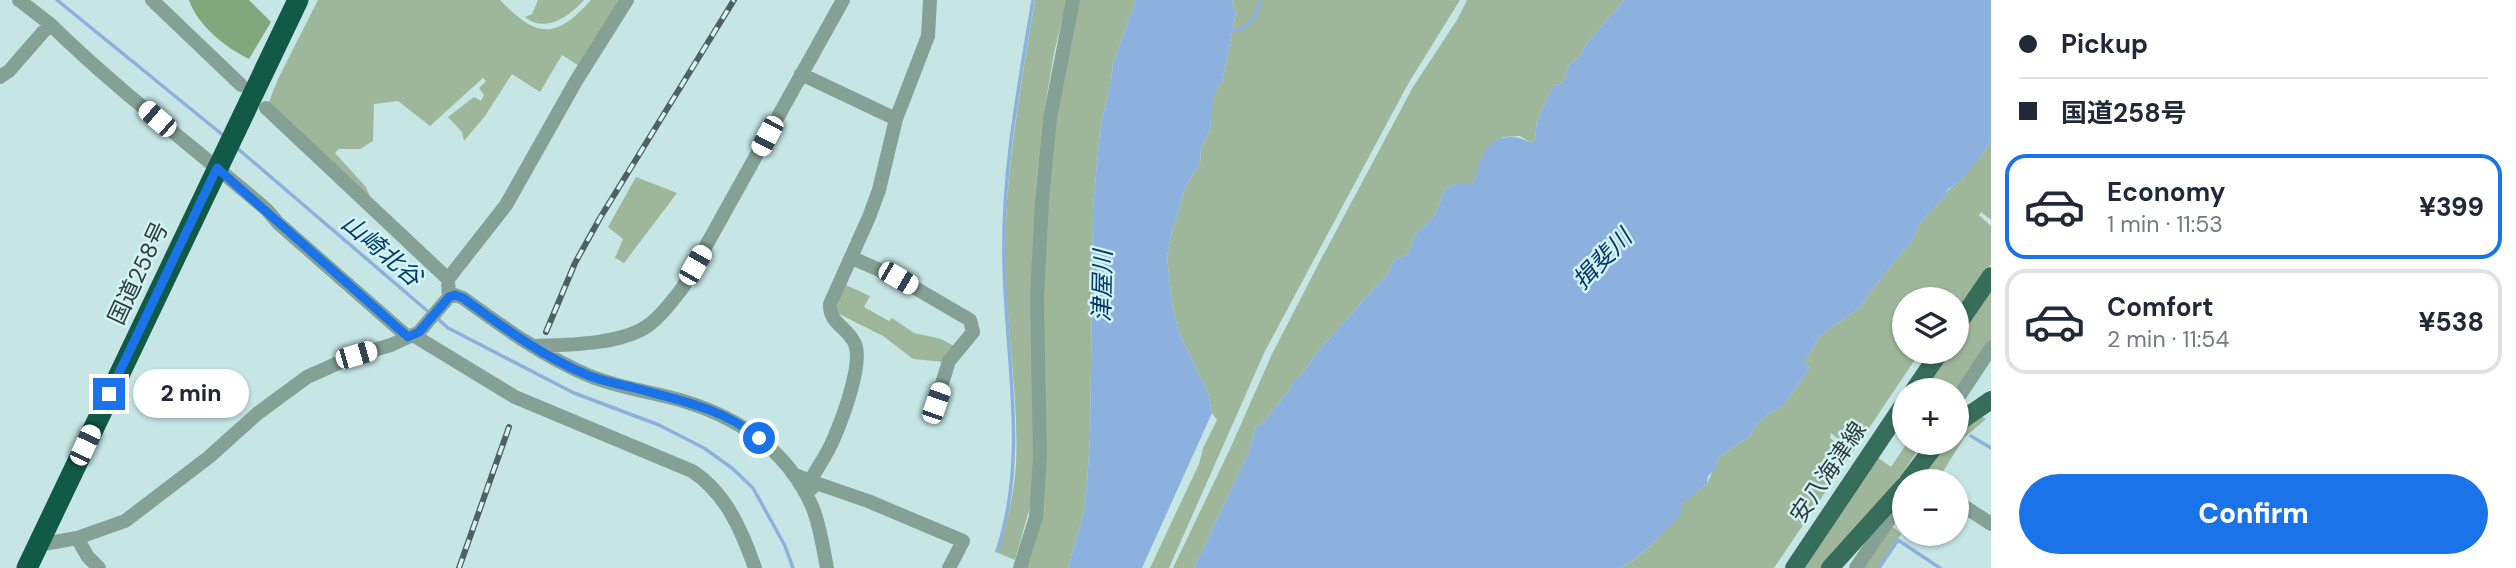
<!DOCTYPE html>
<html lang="en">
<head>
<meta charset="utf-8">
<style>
  :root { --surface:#fff; --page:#f2f2f3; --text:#1f2937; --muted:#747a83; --line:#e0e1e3; --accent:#1a73e8 }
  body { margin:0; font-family:"DM Sans","Noto Sans JP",sans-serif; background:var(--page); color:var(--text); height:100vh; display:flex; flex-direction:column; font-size:26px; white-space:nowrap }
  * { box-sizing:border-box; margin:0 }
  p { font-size:23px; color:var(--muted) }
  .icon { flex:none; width:38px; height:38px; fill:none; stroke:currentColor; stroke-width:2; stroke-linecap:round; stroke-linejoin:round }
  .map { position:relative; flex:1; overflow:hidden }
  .side { display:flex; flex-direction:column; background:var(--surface); width:525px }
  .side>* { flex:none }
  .hud { display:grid; align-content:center; height:154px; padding:0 28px; background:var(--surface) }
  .buttons { position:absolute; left:1892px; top:287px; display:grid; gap:14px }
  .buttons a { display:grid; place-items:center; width:77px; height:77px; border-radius:50%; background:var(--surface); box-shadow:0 2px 5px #0004; font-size:35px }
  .end { position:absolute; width:32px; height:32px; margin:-16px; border:9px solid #1a73e8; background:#fff; box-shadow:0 0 0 4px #fff }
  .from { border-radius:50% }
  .bubble { position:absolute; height:49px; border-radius:24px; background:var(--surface); box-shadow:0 2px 5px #0004; font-size:23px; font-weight:800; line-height:49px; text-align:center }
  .car { position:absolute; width:21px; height:42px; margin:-21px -10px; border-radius:9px; box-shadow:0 0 5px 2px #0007; background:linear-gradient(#fff 24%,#345 0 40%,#fff 0 76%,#345 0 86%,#fff 0) }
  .hud b { display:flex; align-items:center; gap:24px; height:66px; font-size:26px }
  .hud b+b { border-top:2px solid var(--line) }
  .hud i { width:18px; height:18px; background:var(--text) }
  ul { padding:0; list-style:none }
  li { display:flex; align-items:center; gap:21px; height:105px; margin:0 14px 10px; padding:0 14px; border:4px solid var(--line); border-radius:21px }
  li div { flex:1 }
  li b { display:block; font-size:26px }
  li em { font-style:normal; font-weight:800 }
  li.selected { border-color:var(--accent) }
  li>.icon { width:63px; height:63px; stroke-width:1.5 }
  .cta { display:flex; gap:14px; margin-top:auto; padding:14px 28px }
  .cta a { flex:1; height:80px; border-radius:42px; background:var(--accent); color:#fff; font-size:28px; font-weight:800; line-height:80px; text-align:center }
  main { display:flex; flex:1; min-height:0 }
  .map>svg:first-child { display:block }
</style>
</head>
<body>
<main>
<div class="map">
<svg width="1991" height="568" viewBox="0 0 1991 568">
  <rect width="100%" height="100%" fill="#c6e6e6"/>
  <!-- green -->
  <path fill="#9eb79a" d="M318,0h182c36,37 55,41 91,0h31l-43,66 -17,-11 -22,37 -28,-18 -27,42 -21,25 -2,-9 -14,-15 26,-20 7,4 3,-6 -5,-7 7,-7 -3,-3 -53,48 -32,-25 -24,3 -1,37 -13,8h-21l-4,4 31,34 5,12 -103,-95 11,-27z
    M538,0h46c-14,16 -39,34 -59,17l7,-3z
    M1035,0h32l-13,53 -11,66 -8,80 -2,297 -18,64 -17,-7c9,-30 16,-58 18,-89 3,-68 -10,-138 -11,-206 0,-87 16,-173 30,-258z
    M1078,0h58l-23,64 -2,17 -11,48 -7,79 -3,232 -5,68 -17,60h-44l8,-19 13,-348 10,-81z
    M1233,0h227l-52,84 -143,267 -96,217h-19l49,-104 4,-16 14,-28 -5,-7 -4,-20 -29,-60 -7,-29 -5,-48 5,-25 14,-46 14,-21 1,-17 9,-17 2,-30 5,-13 5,-4 14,-71 -4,-8z
    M1467,0h157l-36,42 -9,15 -10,8 -4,13 -5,6 -6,1 -17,35 -2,19 -4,4 -11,-7 -17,1 -23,25 -3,13 -5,9h-16l-11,5 -10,26 -19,18 -8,21 -14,6 -6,13 -70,78 -17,24 -8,7 -3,7 -29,36 -5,1 -6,23 -56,119h-21l57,-119 42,-95 47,-91 94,-176 44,-67z
    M1991,142v78l-10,-8 -3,5 2,-1 11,10v38l-34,52 -1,-17h-52v53h16l-67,100 -22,-19 -1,5 21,16 -77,114h-154c22,-11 38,-30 54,-47 4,-4 4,-11 7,-15 5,-8 18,-15 26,-22l11,-26 33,-23 4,-9 13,-11 15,-9 27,-38 -6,-6 16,-26 41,-29 9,-15 43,-53 5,-13 28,-31c3,-9 10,-10 16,-16 10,-12 20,-24 29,-37z
    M636,177l41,16 -53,70 -9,-5 8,-19 -15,-12z
    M844,284l26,12 -6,11 25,14 3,-3 22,15 27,6 15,8 -11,15 -32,-3 -30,-23 -48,-24z
    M1991,287v54l-34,52 -1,-3h-18l-12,-8 21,-30h9l1,-14z
    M1979,415l7,4 -22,19 -27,43 -11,-2 -2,-6 22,-30h10l1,-11z
    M1907,443h16l-38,55 -64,70h-20l76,-111 14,10z
    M1893,527l8,7 -23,34h-18l26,-39z"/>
  <!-- forest -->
  <path fill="#81a87c" d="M189,0h60l22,22 -22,37c-23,-11 -52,-34 -60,-59z"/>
  <!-- water -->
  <path fill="#8db1de" d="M1136,0h97l-1,4 4,8 -14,71 -5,4 -4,13 -3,30 -9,17 -1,17 -14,21 -14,46 -5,25 5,48 7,29 29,60 4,20 -70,155h-74l17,-60 5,-68 3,-232 7,-79 11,-48 2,-17z
    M1624,0h367v142l-16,22 -15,17 -12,8 -2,6 -28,31 -5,13 -43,53 -9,15 -41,29 -16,26 6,6 -27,38 -15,9 -13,11 -4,9 -33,23 -2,5 2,4 -10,9 -1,8 -25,20 -1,11c-20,19 -36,40 -61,53h-426l56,-119 6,-23 5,-1 29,-36 3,-8 8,-6 17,-24 70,-78 6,-13 14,-6 8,-21 19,-18 10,-26 11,-5h16c4,-7 5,-13 7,-21 9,-26 31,-32 52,-20l4,-4 2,-19 17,-35 6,-1 5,-6 4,-13 10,-8 9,-15z"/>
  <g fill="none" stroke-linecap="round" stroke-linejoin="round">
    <!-- stream -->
    <path stroke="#8db1de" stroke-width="3.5" d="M57,0l167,136
      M1229,31c19,0 27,-13 32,-31
      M237,148l194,166
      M437,318l11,10 126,65 85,32 45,23 28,20 21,20 32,58 8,22
      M1971,436l20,12
      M997,551c32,-95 8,-194 7,-292 -2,-87 15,-173 29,-259
      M1879,568l19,-28 42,28"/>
    <!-- minor -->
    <path stroke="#85a196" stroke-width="14" d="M19,0l31,24
      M152,0l89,85
      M801,74l95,45
      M0,77l9,-6 41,-47c68,67 145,124 217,186l11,13 130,114
      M852,258l46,20 72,42 3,12 -24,29 -13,42
      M448,279l58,-74 70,-124 51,-81
      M449,297l6,-2 8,3c40,29 81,59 127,78 29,12 63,16 93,25 57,17 104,49 129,105 8,19 11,42 15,62
      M413,335l102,62 177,74c34,22 50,60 63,97
      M532,346c33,-1 92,-1 118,-22 13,-10 23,-24 33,-37l160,-287
      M1956,401l35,-53
      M793,474l17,7c8,-14 18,-28 24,-43 9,-21 29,-74 21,-94 -7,-17 -26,-20 -25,-40l39,-87 10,-27 17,-71 32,-83 2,-36
      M812,488l-2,-7 58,20 95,40 -14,27
      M1956,501l35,23
      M77,538l11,19 11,11
      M38,545l39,-7 48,-17 84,-64 49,-44 49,-36 49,-22 35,-10 28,-13 30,-35 -1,-18 -182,-171
      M1020,568l16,-51 4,-60 -3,-159 5,-98 8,-82 23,-118
      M1856,568l43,-63 5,-12"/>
    <!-- major -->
    <path stroke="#376d5b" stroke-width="18" d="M1956,327l35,-51
      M1914,390l26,-38
      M1956,424l35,-24
      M1908,481l29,-38
      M1794,568l110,-164
      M1830,568l74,-82"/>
    <!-- highway -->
    <path stroke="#105a46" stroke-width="21" d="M27,568l271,-568"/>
    <!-- rail casing -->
    <g stroke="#4f6061" stroke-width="6">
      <path id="rail" d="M546,332l29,-69 25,-45 134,-218
        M459,568l50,-141"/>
    </g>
    <!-- rail -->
    <use href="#rail" stroke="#d3f3f4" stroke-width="3.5" stroke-dasharray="10" stroke-linecap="butt"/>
  </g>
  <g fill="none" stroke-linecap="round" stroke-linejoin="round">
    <!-- route -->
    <path stroke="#1a73e8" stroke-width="9" d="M109,394l108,-226 191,169 11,-5 30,-35 6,-2 8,3c40,29 80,59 127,78 13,5 27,8 41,11 44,12 92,21 128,51"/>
  </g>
  <g text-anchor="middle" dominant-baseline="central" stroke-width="5" stroke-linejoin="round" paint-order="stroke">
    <!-- street labels -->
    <g font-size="23" fill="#2f3b3c" stroke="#d3f3f4">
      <text transform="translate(138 273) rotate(-65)">国道258号</text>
      <text transform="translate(1828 472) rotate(-56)">安八海津線</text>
    </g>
    <!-- water labels -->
    <g font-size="24" font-style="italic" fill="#02396e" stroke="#d3f3f4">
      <text transform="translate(382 250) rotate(40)">山崎北谷</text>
      <text transform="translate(1602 259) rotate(-46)">揖斐川</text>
      <text transform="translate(1102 286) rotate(-89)">津屋川</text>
    </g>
  </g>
</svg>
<div class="buttons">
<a><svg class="icon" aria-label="layers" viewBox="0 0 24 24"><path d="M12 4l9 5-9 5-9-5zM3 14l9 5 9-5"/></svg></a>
<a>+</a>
<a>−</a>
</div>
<i class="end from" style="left:759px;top:438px"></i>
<i class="end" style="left:109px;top:394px"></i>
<div class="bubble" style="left:133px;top:369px;width:116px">2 min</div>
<i class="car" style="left:157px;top:119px;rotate:311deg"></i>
<i class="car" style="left:767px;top:136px;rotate:208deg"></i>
<i class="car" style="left:695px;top:265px;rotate:30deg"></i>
<i class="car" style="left:898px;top:278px;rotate:120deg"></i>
<i class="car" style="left:356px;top:355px;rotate:74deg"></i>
<i class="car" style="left:936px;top:403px;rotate:19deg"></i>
<i class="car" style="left:85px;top:445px;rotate:25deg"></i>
</div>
<section class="side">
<div class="hud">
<b><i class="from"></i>Pickup</b>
<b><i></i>国道258号</b>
</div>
<ul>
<li class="selected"><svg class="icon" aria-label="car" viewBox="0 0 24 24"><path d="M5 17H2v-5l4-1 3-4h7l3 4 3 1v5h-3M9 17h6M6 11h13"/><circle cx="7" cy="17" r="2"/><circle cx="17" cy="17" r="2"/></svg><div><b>Economy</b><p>1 min · 11:53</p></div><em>¥399</em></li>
<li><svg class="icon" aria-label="car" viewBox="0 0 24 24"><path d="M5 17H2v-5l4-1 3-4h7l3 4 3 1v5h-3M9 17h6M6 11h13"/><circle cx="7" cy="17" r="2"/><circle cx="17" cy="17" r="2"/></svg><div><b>Comfort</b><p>2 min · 11:54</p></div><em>¥538</em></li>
</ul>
<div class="cta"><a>Confirm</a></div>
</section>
</main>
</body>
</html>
